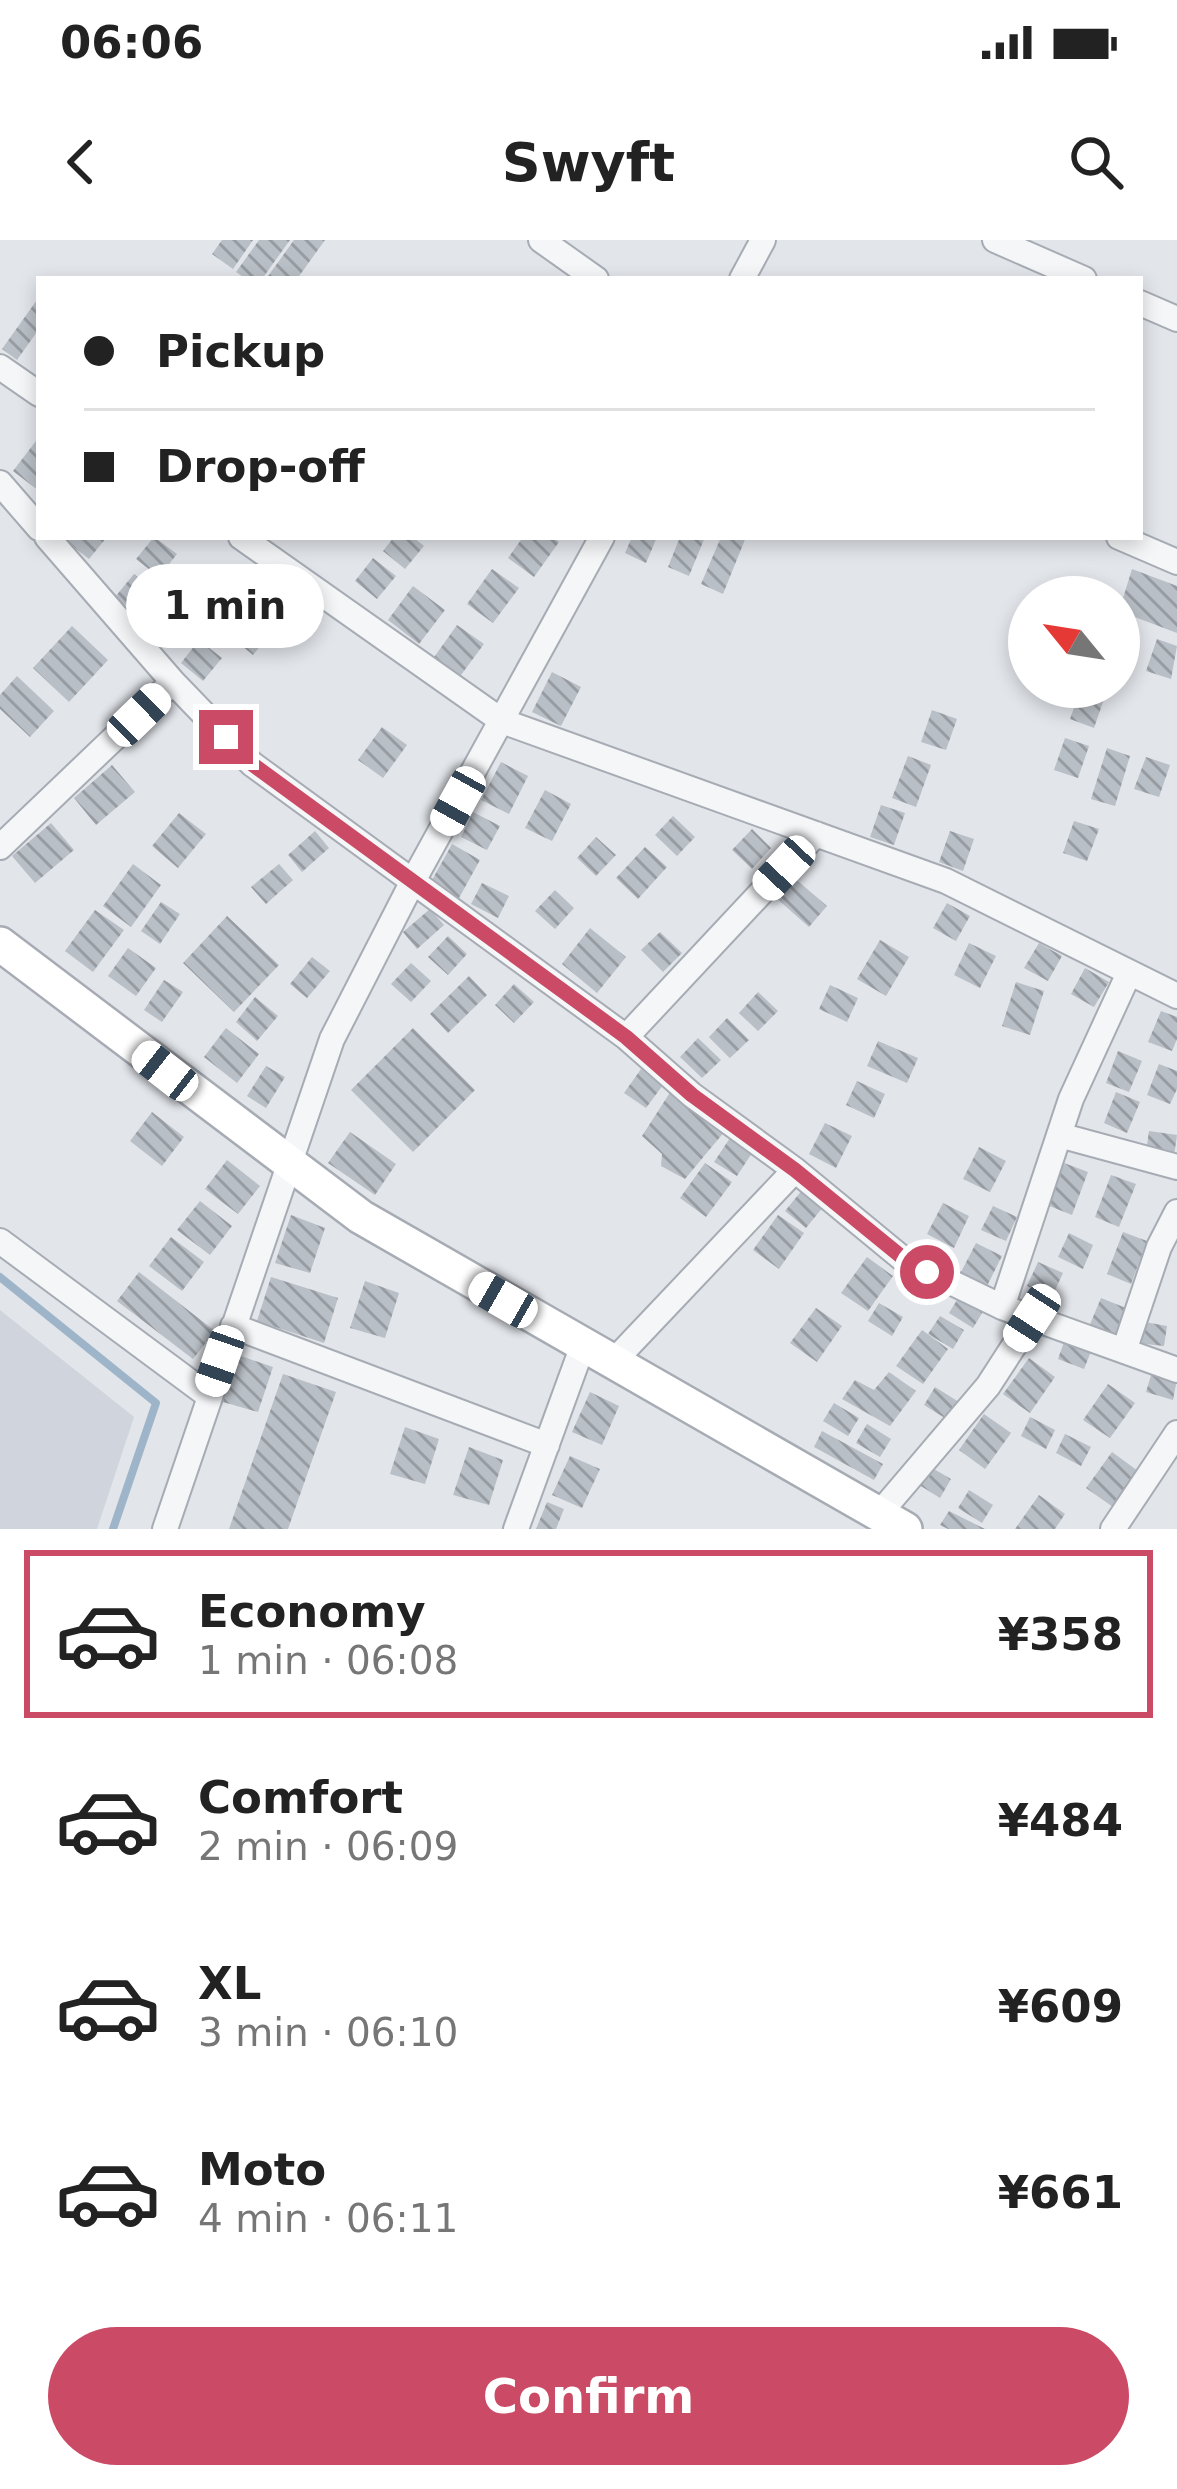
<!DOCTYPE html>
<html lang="en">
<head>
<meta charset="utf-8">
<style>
  :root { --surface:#fff; --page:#f6f6f6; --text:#222; --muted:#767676; --line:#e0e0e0; --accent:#cb4a65 }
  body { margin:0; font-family:"DejaVu Sans",sans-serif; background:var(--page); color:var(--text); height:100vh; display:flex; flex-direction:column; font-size:45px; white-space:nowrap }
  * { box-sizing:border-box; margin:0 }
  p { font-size:39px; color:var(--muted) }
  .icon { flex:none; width:66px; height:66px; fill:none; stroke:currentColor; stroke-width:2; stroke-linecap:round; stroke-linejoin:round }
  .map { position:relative; height:1289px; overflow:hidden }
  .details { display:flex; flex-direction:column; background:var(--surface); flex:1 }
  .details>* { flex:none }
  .top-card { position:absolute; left:36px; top:36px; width:1107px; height:264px; border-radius:0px; box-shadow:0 6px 18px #0003; display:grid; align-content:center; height:264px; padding:0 48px; background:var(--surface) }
  .needle { width:78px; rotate:300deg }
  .fabs { position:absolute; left:1008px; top:336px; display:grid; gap:24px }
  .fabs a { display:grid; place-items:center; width:132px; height:132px; border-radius:50%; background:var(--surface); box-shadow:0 6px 18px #0003; font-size:60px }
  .end { position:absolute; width:54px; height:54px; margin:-27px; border:15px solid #cb4a65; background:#fff; box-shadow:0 0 0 6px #fff }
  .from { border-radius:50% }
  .bubble { position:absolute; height:84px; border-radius:42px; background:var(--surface); box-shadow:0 6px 18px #0003; font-size:39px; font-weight:800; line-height:84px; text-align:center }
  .car { position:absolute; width:36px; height:72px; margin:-36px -18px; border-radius:15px; box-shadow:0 0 9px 3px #0007; background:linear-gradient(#fff 24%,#345 0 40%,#fff 0 76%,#345 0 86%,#fff 0) }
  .top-card b { display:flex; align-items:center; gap:42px; height:114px; font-size:45px }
  .top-card b+b { border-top:3px solid var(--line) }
  .top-card i { width:30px; height:30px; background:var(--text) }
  ul { padding:21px 0 0; list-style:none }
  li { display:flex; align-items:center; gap:36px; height:168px; margin:0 24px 18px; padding:0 24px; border:6px solid transparent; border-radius:0px }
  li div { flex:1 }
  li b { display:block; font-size:45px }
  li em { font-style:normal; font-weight:800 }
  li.active { border-color:var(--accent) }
  li>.icon { width:108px; height:108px; stroke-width:1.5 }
  .action { display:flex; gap:24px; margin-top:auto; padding:24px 48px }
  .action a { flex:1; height:138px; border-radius:72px; background:var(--accent); color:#fff; font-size:48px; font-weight:800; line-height:138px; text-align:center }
  .status { display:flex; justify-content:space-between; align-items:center; height:84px; padding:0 60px; background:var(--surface); direction:ltr }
  .status svg { height:33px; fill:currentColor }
  header { display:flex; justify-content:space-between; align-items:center; height:156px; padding:0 48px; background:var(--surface); font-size:54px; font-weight:800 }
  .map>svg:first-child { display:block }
</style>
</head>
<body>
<div class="status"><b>06:06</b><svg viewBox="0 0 49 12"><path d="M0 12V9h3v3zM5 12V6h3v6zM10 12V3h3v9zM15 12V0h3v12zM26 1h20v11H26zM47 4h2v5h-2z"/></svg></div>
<header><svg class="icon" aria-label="back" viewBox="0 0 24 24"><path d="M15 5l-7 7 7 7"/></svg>Swyft<svg class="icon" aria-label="search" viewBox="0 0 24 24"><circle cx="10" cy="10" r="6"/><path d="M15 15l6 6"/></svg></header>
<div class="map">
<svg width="1177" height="1289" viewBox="0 0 1177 1289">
  <defs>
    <pattern id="building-back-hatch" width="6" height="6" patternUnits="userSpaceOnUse" patternTransform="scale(3)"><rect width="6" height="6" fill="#b9bfc6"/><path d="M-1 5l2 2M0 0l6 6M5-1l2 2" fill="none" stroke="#979ca2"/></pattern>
  </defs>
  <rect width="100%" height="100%" fill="#e2e5ea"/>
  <!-- built -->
  <path fill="#d0d4dc" d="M0,1070l134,107 -37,112h-97z"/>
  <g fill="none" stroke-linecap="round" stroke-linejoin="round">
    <!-- stream -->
    <path stroke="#9eb5c9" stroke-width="8" d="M0,1037l156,126 -43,126"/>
  </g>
  <!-- building -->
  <path fill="url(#building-back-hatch)" d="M222,0h31l-20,29 -21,-15z
    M259,0h31l-28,39h-16l-10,-7z
    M294,0h31l-28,39h-31z
    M39,57v32l-22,31 -15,-11z
    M39,197v54l-26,-20z
    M70,297h37l-18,22 -23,-18z
    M154,297l23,17 -18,23 -23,-18z
    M394,297h19l11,9 -19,23 -22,-18z
    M523,297h30l6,5 -25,35 -26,-19z
    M632,297h25l-11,26 -21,-10z
    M680,297h25l-16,39 -21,-9z
    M721,297h25l-23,57 -22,-10z
    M373,318l23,18 -19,23 -22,-18z
    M492,329l27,19 -26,35 -26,-19z
    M1132,329l45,17v47l-58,-22z
    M209,333l67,54 -23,28 -66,-54z
    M134,334l22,18 -18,23 -23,-18z
    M413,346l32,24 -26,34 -31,-24z
    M1119,383l16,6 -11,32 -5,-2z
    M457,385l27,19 -26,35 -26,-19z
    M72,386l36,34 -39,42 -36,-34z
    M1157,399l20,7 -6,33 -25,-8z
    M199,400l23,18 -19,23 -22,-18z
    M552,432l29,15 -20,39 -29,-14z
    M17,436l37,35 -24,26 -30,-28v-14z
    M1081,448l24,8 -11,32 -24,-9z
    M932,470l25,9 -11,31 -25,-8z
    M382,487l25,18 -24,33 -25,-18z
    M1065,498l24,8 -11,32 -24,-8z
    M1107,508l23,8 -15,50 -24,-7z
    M908,516l23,9 -15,42 -24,-9z
    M1146,517l24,8 -11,32 -25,-8z
    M501,522l27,14 -19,38 -28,-14z
    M112,525l23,27 -39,33 -22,-27z
    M545,550l26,14 -19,37 -27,-13z
    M881,565l24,8 -11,32 -24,-8z
    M473,572l27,14 -13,24 -26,-13z
    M179,573l27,21 -28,34 -26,-22z
    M673,576l22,21 -18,19 -22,-21z
    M1074,581l25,8 -12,32 -24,-8z
    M51,583l23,27 -39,33 -23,-27z
    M752,589l19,19 -19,21 -20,-19z
    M315,591l14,17 -27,24 -14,-17z
    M950,591l24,8 -11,32 -24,-9z
    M596,597l20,18 -20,21 -19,-18z
    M452,604l28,16 -21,38 -28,-16z
    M645,607l22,20 -29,32 -22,-21z
    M133,624l28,21 -30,42 -28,-21z
    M279,624l14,16 -27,24 -15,-17z
    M792,636l35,30 -18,21 -34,-30z
    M482,643l27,13 -11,22 -27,-14z
    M555,650l19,18 -19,21 -20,-18z
    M161,662l19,12 -20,30 -19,-13z
    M947,663l23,13 -14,25 -23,-13z
    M430,669l14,16 -27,24 -14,-17z
    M95,670l29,20 -31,42 -28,-21z
    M227,676l52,49 -45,47 -51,-49z
    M590,688l36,29 -29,36 -35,-29z
    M660,692l22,21 -19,19 -22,-22z
    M448,696l19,18 -19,21 -20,-18z
    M880,700l29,17 -23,39 -29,-17z
    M969,703l27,13 -16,32 -26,-13z
    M1039,703l23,13 -14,25 -24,-13z
    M128,708l28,20 -20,28 -28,-20z
    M312,717l18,14 -23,27 -17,-14z
    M411,723l20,18 -20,21 -20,-18z
    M1085,728l24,14 -15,25 -23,-13z
    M469,736l18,19 -39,38 -18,-19z
    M164,740l19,12 -21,30 -18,-12z
    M1016,742l28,9 -14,44 -28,-9z
    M514,744l20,18 -20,21 -19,-18z
    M830,745l28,13 -11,24 -28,-13z
    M758,752l20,19 -20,20 -19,-18z
    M255,757l23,19 -21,25 -21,-19z
    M1161,771l16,6v22l-5,12 -24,-9z
    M727,778l22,22 -19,18 -21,-21z
    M226,788l33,26 -22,29 -33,-26z
    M413,788l62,62 -62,62 -62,-62z
    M698,798l23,22 -19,18 -22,-21z
    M878,801l40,17 -11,25 -40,-17z
    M1118,811l24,10 -13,31 -23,-9z
    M1159,824l18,7v18l-7,15 -23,-9z
    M266,826l19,11 -19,31 -19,-12z
    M641,829l22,16 -17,23 -22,-15z
    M857,841l28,13 -11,24 -28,-13z
    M671,851l54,40 -40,48 -24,-13 1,-12 -20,-18z
    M1116,852l24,10 -13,31 -23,-10z
    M152,872l32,25 -22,29 -32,-25z
    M825,883l27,13 -16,32 -27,-14z
    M1149,891l28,4 -3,21 -28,-4z
    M350,892l46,32 -21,31 -47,-32z
    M730,898l22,15 -15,23 -23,-14z
    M979,907l27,14 -16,31 -27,-13z
    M227,920l33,26 -22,28 -33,-25z
    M705,923l27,19 -26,35 -26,-19z
    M1064,923l24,9 -16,43 -25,-10z
    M1111,935l25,9 -17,43 -24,-10z
    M803,949l21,17 -18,22 -21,-17z
    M200,961l32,25 -22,29 -33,-25z
    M943,963l26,13 -15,32 -27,-14z
    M993,966l24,11 -11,24 -25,-11z
    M291,975l34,13 -15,45 -35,-10z
    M778,975l26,18 -25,36 -26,-19z
    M1123,992l24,9 -16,43 -24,-10z
    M1069,993l24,12 -10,24 -25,-12z
    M171,997l33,25 -22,29 -33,-25z
    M976,1003l26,13 -16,32 -26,-14z
    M867,1017l26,19 -25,35 -27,-18z
    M1038,1022l25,11 -11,24 -25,-11z
    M139,1032l76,59 -22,28 -76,-58z
    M271,1037l67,21 -14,45 -67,-22z
    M365,1041l34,12 -14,45 -35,-10z
    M960,1055l24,15 -11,18 -24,-15z
    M1101,1058l25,10 -12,31 -26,-10z
    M879,1063l24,14 -11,19 -24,-15z
    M816,1068l26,18 -25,36 -27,-19z
    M940,1076l24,14 -11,19 -25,-15z
    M1139,1081l28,5 -3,20 -28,-3z
    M922,1090l26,19 -25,35 -27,-18z
    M1065,1099l27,10 -8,20 -26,-10z
    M238,1115l35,12 -15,45 -35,-10z
    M1029,1118l26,19 -25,36 -27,-19z
    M889,1132l27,19 -26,35 -48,-27 13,-19 19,10z
    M1152,1132l25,7 -4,21 -27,-8z
    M283,1134l53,18 -48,137h-59z
    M1108,1144l27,19 -25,35 -27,-18z
    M935,1147l24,15 -11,18 -24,-15z
    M590,1152l29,14 -17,39 -30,-13z
    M834,1163l25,15 -11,18 -25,-15z
    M984,1174l27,19 -26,36 -26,-19z
    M1030,1177l25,13 -9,19 -25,-13z
    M867,1184l24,15 -11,18 -24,-14z
    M405,1187l34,12 -14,45 -35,-10z
    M822,1191l61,33 -9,16 -60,-33z
    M1065,1194l26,13 -10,19 -25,-13z
    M469,1207l34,13 -14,45 -36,-10z
    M1112,1212l26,19 -25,36 -27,-19z
    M570,1216l30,13 -18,39 -30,-13z
    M927,1225l24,14 -11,19 -24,-15z
    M969,1250l24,15 -11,18 -24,-15z
    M1039,1255l26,19 -10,15h-40z
    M547,1262l17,7 -8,20h-20z
    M949,1271l36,18h-37l-8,-4z"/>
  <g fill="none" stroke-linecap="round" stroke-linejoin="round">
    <!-- street casing -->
    <g stroke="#a7acb4" stroke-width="28">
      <path id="street" d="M541,0l55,39
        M995,0l89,39
        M742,39l21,-39
        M1140,63l37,16
        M0,127l39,27
        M0,243l39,45
        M47,297l126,145 79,82 374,273 66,58 103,75 108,89 99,48 175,63
        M241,297l261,184 444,160 231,115
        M1119,297l58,25
        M0,607l173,-165
        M626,797l190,-203
        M1059,895l118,32
        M0,1001l209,155
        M1002,1067l69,-208 58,-126
        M233,1086l314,119
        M1124,1111l35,-104 18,-35
        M613,1122l182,-192
        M879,1274l109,-128 44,-68
        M165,1289l167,-490 81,-158 189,-344
        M516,1289l67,-184
        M1113,1289l64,-96"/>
    </g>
    <!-- secondary casing -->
    <g stroke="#a7acb4" stroke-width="38">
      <path id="secondary" d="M0,704l361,273 544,312"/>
    </g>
    <!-- street -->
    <use href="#street" stroke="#f4f6f8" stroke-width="24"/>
    <!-- secondary -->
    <use href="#secondary" stroke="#fff" stroke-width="33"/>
  </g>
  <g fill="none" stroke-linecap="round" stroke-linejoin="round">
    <!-- route -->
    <path stroke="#cb4a65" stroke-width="15" d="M226,497l26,27 374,273 66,58 103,75 108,88 24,14"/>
  </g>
</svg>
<div class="fabs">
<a><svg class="needle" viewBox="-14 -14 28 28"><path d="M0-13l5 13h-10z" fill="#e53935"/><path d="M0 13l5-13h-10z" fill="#767676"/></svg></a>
</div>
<i class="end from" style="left:927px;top:1032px"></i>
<i class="end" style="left:226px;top:497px"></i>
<div class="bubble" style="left:126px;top:324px;width:198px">1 min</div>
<i class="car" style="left:139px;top:475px;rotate:46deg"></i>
<i class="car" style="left:458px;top:561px;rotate:209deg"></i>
<i class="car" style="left:784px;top:628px;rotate:223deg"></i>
<i class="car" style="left:165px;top:831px;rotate:308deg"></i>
<i class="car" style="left:503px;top:1060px;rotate:300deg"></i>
<i class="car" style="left:1032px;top:1078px;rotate:213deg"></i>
<i class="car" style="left:220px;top:1121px;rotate:199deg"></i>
<div class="top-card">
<b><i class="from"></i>Pickup</b>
<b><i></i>Drop-off</b>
</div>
</div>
<section class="details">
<ul>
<li class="active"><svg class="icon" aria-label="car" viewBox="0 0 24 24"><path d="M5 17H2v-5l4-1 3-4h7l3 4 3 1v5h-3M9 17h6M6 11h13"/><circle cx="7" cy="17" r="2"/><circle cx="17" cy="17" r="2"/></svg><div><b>Economy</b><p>1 min · 06:08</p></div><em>¥358</em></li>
<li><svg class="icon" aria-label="car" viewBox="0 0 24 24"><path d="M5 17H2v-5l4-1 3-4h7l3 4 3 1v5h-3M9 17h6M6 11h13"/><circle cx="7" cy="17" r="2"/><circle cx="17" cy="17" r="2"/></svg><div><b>Comfort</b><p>2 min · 06:09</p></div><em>¥484</em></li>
<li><svg class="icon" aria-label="car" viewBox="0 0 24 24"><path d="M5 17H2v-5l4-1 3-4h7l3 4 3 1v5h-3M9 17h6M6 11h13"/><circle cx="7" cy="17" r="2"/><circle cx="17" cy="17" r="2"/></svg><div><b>XL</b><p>3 min · 06:10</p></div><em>¥609</em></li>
<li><svg class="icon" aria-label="car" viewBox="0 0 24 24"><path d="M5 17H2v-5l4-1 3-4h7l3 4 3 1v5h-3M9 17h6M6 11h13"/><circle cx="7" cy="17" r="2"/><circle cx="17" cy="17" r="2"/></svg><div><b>Moto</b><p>4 min · 06:11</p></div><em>¥661</em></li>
</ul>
<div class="action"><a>Confirm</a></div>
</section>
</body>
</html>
